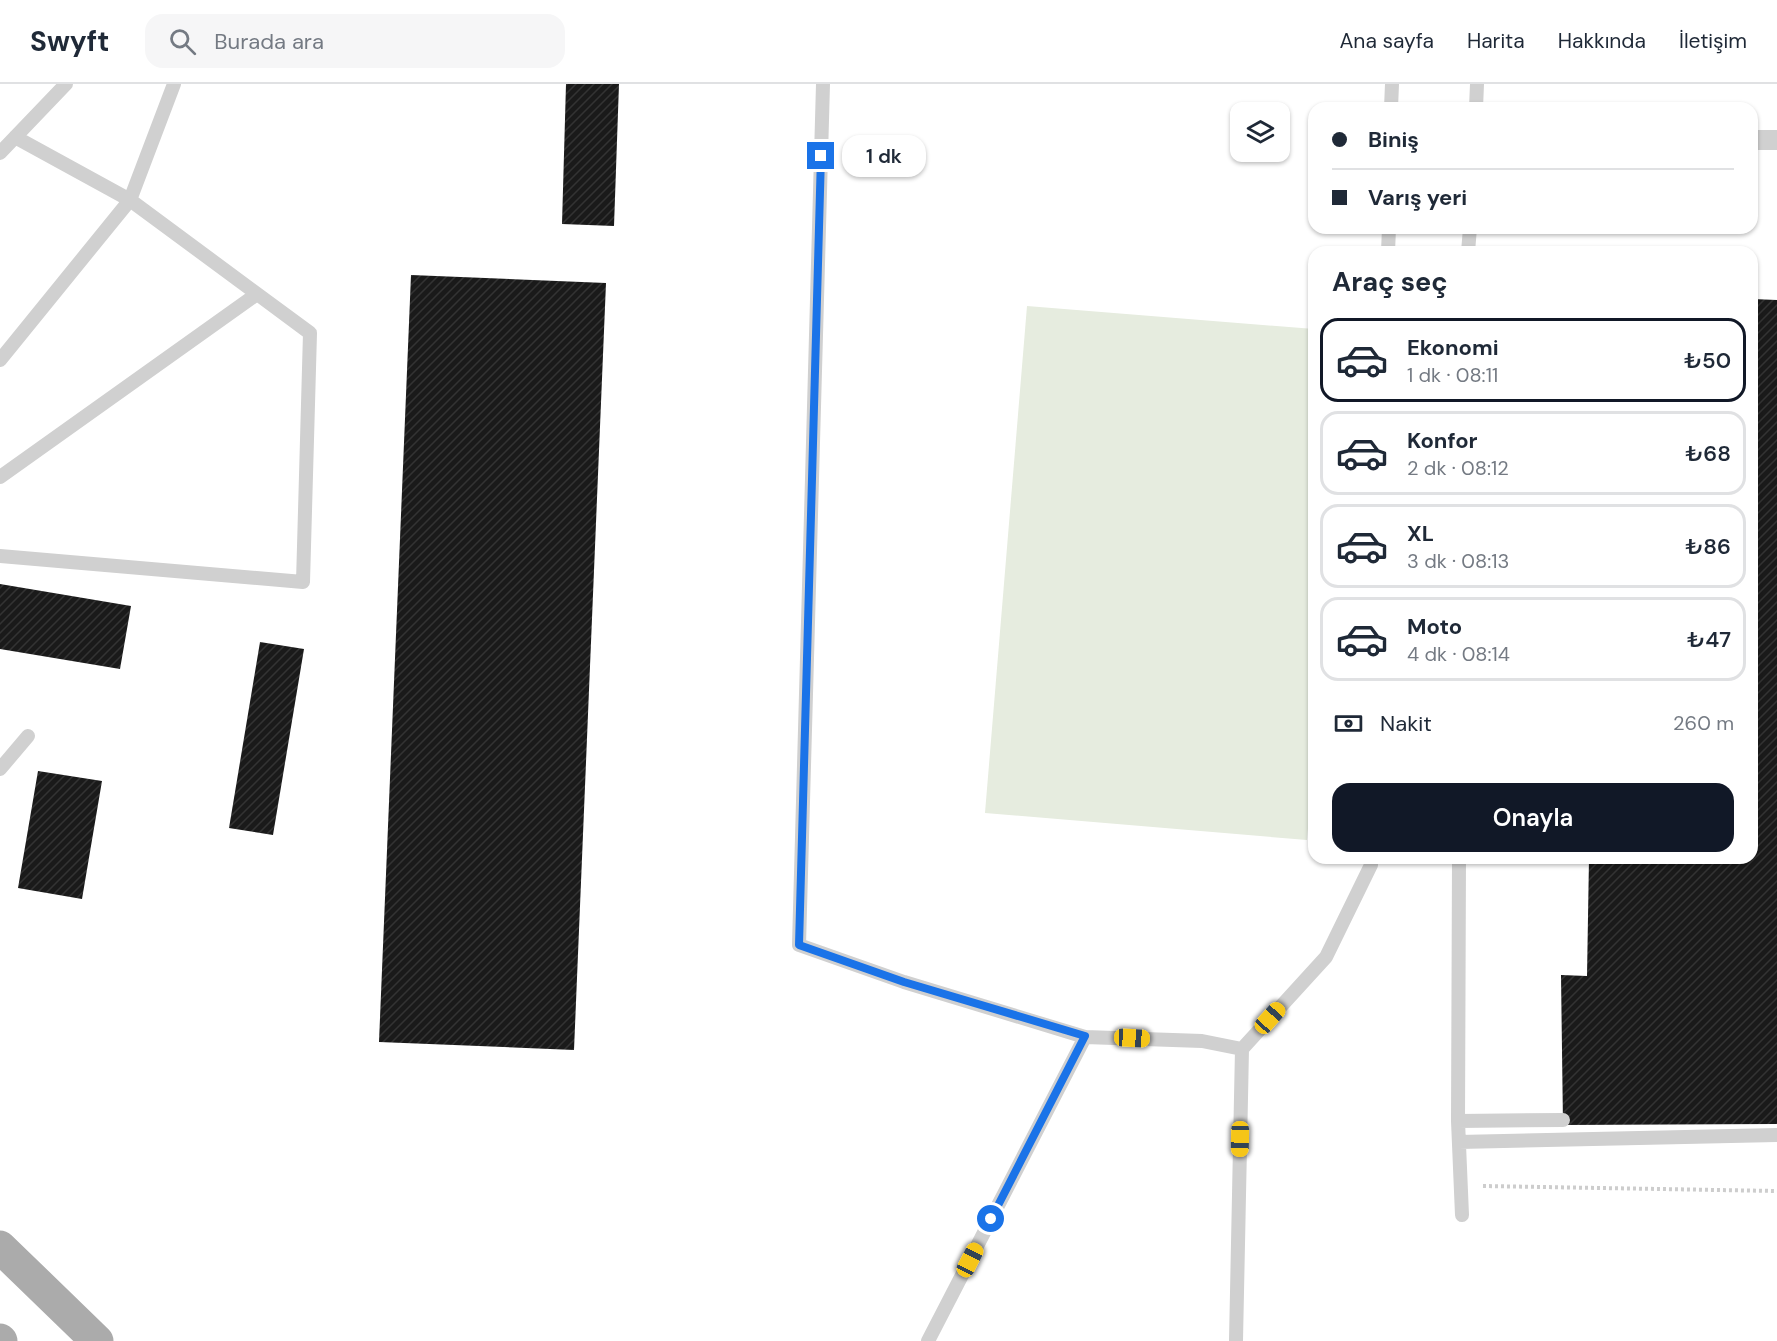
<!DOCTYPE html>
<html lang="tr">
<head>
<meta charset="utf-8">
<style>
  :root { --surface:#fff; --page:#f6f6f7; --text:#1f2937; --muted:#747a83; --line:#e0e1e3; --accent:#111827 }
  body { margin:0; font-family:"DM Sans",sans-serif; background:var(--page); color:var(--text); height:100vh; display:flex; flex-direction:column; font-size:22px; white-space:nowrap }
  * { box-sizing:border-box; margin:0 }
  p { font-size:20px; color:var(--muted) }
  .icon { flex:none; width:33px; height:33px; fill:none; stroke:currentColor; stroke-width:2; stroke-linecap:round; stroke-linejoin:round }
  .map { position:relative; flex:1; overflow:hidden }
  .details { position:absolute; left:1308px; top:162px; width:450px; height:618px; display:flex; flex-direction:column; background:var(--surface); border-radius:18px; box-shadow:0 2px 4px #0004 }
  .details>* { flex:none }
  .banner { position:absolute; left:1308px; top:18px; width:450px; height:132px; border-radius:18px; box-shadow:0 2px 4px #0004; display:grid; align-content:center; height:132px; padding:0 24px; background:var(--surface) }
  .fabs { position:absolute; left:1230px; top:18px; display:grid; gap:12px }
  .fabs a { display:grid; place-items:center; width:60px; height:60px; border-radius:12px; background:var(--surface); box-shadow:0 2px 4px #0004; font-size:30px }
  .end { position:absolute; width:27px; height:27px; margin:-14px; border:8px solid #1a73e8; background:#fff; box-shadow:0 0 0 3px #fff }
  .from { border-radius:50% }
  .bubble { position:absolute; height:42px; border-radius:18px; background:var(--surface); box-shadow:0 2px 4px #0004; font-size:20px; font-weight:600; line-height:42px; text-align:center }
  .car { position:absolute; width:18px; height:36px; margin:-18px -9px; border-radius:8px; box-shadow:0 0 4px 2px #0007; background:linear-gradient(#f5c518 24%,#345 0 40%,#f5c518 0 76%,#345 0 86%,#f5c518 0) }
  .banner b { display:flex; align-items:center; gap:21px; height:57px; font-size:22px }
  .banner b+b { border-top:2px solid var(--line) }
  .banner i { width:15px; height:15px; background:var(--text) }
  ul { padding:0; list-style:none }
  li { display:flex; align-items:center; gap:18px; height:84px; margin:0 12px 9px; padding:0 12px; border:3px solid var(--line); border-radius:18px }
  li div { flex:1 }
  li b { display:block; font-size:22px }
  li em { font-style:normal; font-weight:600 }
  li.selected { border-color:var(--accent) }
  li>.icon { width:54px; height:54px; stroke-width:1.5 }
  h2 { padding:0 24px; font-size:27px; line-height:72px }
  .pay { display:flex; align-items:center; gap:15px; height:66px; padding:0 24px; font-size:22px }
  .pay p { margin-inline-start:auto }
  .primary-button { display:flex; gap:12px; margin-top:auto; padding:12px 24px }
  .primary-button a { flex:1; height:69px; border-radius:18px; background:var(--accent); color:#fff; font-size:24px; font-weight:600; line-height:69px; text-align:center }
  header { display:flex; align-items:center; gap:36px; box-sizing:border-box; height:84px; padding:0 30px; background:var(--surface); border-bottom:2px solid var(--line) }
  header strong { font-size:28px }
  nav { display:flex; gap:33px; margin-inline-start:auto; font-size:21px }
  .search { width:420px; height:54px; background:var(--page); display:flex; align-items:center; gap:15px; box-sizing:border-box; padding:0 21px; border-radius:18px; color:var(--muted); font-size:22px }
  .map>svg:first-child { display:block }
</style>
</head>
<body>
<header>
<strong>Swyft</strong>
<div class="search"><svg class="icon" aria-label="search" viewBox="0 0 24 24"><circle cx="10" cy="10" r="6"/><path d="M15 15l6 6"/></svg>Burada ara</div>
<nav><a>Ana sayfa</a><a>Harita</a><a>Hakkında</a><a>İletişim</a></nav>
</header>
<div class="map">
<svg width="1777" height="1257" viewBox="0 0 1777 1257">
  <defs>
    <pattern id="building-hatch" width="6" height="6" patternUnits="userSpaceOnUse" patternTransform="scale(1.5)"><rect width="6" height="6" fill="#1a1a1a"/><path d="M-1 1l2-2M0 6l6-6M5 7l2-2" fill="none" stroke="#333"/></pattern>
  </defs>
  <rect width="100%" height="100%" fill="#fff"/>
  <!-- pitch -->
  <path fill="#e6ecdf" d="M1027,222l287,23v428l-7,83 -322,-27z"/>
  <!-- building -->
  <path fill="url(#building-hatch)" d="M566,0h53l-5,142 -52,-2z
    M411,191l195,8 -32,767 -195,-8z
    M1752,215l25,1v824l-214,1 -2,-150 26,1 2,-118h163z
    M0,500l131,22 -11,63 -120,-20z
    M260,558l44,7 -31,186 -44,-7z
    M38,687l64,10 -20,118 -64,-11z"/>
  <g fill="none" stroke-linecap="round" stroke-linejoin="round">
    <!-- path -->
    <path stroke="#cdcdcd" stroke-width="4" stroke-dasharray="3 3" stroke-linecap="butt" d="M1483,1102l294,5"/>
    <!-- service -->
    <path stroke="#d0d0d0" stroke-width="14" d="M823,0l-24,861 105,37 181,55 117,4 40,8 84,-92 45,-92v-7
      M1391,24l1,-24
      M1476,24l1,-24
      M0,69l66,-69
      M1388,168l1,-24
      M1468,168l2,-24
      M0,276l130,-160 44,-116
      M0,393l257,-183
      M0,472l303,26 7,-249 -180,-133 -115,-63
      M0,685l28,-33
      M1459,774l-1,263 4,94
      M1458,1037l105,-1
      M1459,1058l318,-7
      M928,1257l157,-304
      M1236,1257l6,-292"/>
    <!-- pedestrian -->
    <path stroke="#d0d0d0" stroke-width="20" d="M1752,56h25"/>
    <!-- primary -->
    <path stroke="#ababab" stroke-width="33" d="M0,1163l97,94
      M0,1256l1,1"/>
  </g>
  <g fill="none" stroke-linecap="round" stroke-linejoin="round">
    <!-- route -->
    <path stroke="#1a73e8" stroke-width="8" d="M821,72l-22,789 105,37 181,54 -94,183"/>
  </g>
</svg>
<div class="fabs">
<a><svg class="icon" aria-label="layers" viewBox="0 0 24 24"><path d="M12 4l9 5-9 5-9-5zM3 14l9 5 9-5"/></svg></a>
</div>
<i class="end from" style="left:991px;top:1135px"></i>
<i class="end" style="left:821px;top:72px"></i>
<div class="bubble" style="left:842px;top:51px;width:84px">1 dk</div>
<i class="car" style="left:1270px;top:934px;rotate:42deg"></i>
<i class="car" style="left:1132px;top:954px;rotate:93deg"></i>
<i class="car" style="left:1240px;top:1055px;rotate:181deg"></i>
<i class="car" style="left:970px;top:1176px;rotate:27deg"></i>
<div class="banner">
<b><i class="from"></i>Biniş</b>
<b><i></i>Varış yeri</b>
</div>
<section class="details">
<h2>Araç seç</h2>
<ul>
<li class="selected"><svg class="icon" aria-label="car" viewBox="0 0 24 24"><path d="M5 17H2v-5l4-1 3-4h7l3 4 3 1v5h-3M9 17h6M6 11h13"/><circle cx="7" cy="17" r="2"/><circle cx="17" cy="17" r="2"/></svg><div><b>Ekonomi</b><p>1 dk · 08:11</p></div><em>₺50</em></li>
<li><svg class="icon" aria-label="car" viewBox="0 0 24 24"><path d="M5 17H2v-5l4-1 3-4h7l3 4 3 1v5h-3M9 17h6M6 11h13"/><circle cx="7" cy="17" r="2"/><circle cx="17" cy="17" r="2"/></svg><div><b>Konfor</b><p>2 dk · 08:12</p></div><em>₺68</em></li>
<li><svg class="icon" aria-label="car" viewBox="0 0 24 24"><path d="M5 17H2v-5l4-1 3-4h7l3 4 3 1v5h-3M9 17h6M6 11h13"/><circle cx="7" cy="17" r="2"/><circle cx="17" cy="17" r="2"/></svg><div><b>XL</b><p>3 dk · 08:13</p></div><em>₺86</em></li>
<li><svg class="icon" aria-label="car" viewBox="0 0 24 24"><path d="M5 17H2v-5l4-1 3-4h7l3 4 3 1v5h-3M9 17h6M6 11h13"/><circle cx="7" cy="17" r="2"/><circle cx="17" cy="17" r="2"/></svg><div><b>Moto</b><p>4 dk · 08:14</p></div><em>₺47</em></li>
</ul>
<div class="pay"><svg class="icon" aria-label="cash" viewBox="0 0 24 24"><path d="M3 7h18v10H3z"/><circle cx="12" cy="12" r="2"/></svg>Nakit<p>260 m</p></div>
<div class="primary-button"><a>Onayla</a></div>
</section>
</div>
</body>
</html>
